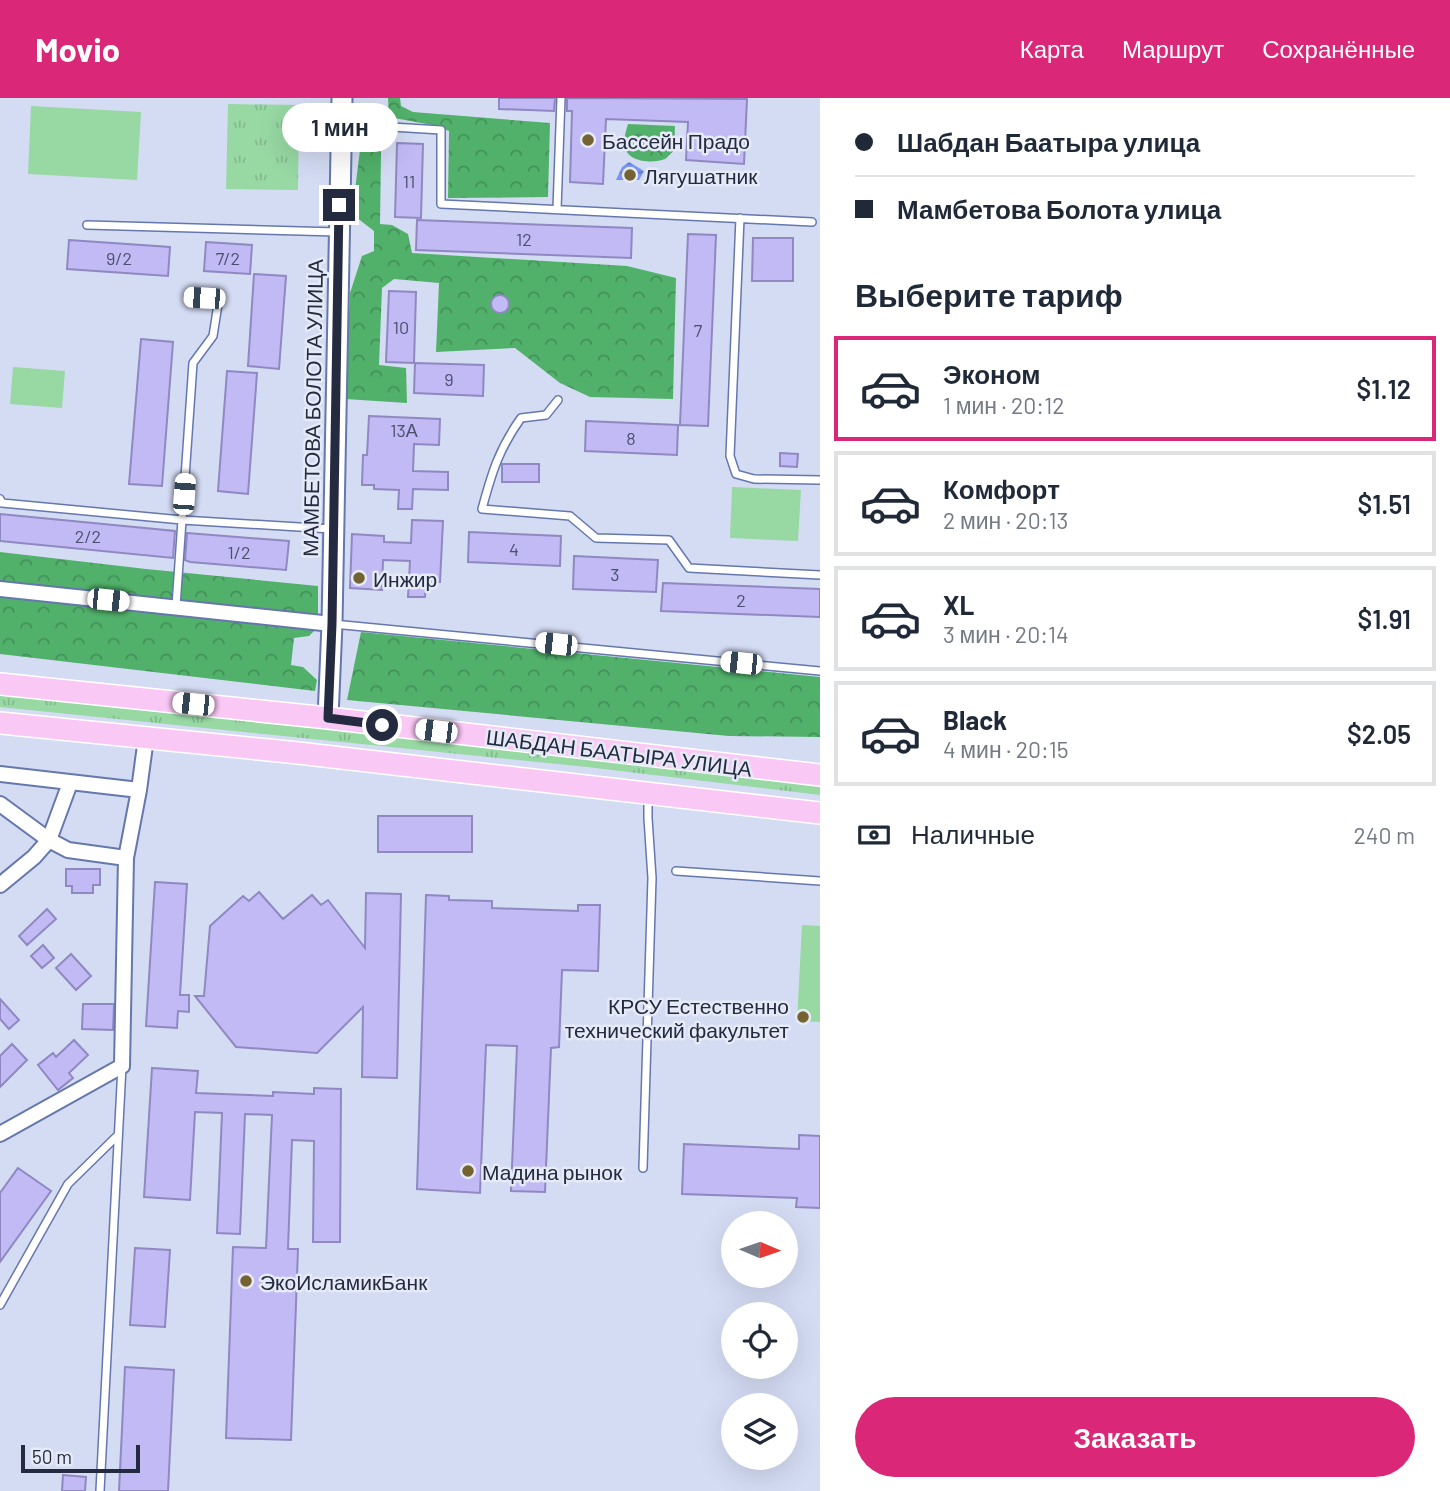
<!DOCTYPE html>
<html lang="ru">
<head>
<meta charset="utf-8">
<style>
  :root { --surface:#fff; --page:#f2f2f3; --text:#1f2937; --muted:#747a83; --line:#e0e1e3; --accent:#db2777 }
  body { margin:0; font-family:Barlow,sans-serif; background:var(--page); color:var(--text); height:100vh; display:flex; flex-direction:column; font-size:26px; white-space:nowrap }
  * { box-sizing:border-box; margin:0 }
  p { font-size:23px; color:var(--muted) }
  .icon { flex:none; width:38px; height:38px; fill:none; stroke:currentColor; stroke-width:2; stroke-linecap:round; stroke-linejoin:round }
  .map { position:relative; flex:1; overflow:hidden }
  .drawer { display:flex; flex-direction:column; background:var(--surface); width:630px }
  .drawer>* { flex:none }
  .top-card { display:grid; align-content:center; height:154px; padding:0 35px; background:var(--surface) }
  .needle { width:46px; rotate:92deg }
  .tools { position:absolute; left:721px; top:1113px; display:grid; gap:14px }
  .tools a { display:grid; place-items:center; width:77px; height:77px; border-radius:50%; background:var(--surface); box-shadow:0 7px 28px #0002; font-size:35px }
  .scale { position:absolute; left:21px; bottom:18px; width:119px; box-sizing:border-box; padding-left:7px; border:4px solid #242b41; border-top:0; font-size:19px; line-height:24px; white-space:nowrap; color:#242b41; -webkit-text-stroke:5px #e5eaf6; paint-order:stroke }
  .end { position:absolute; width:32px; height:32px; margin:-16px; border:9px solid #242b41; background:#fff; box-shadow:0 0 0 4px #fff }
  .from { border-radius:50% }
  .bubble { position:absolute; height:49px; border-radius:24px; background:var(--surface); box-shadow:0 7px 28px #0002; font-size:23px; font-weight:600; line-height:49px; text-align:center }
  .car { position:absolute; width:21px; height:42px; margin:-21px -10px; border-radius:9px; box-shadow:0 0 5px 2px #0007; background:linear-gradient(#fff 24%,#345 0 40%,#fff 0 76%,#345 0 86%,#fff 0) }
  .top-card b { display:flex; align-items:center; gap:24px; height:66px; font-size:26px }
  .top-card b+b { border-top:2px solid var(--line) }
  .top-card i { width:18px; height:18px; background:var(--text) }
  ul { padding:0; list-style:none }
  li { display:flex; align-items:center; gap:21px; height:105px; margin:0 14px 10px; padding:0 21px; border:4px solid var(--line); border-radius:0px }
  li div { flex:1 }
  li b { display:block; font-size:26px }
  li em { font-style:normal; font-weight:600 }
  li.selected { border-color:var(--accent) }
  li>.icon { width:63px; height:63px; stroke-width:1.5 }
  h2 { padding:0 35px; font-size:32px; line-height:84px }
  .pay { display:flex; align-items:center; gap:18px; height:77px; padding:0 35px; font-size:26px }
  .pay p { margin-inline-start:auto }
  .action { display:flex; gap:14px; margin-top:auto; padding:14px 35px }
  .action a { flex:1; height:80px; border-radius:42px; background:var(--accent); color:#fff; font-size:28px; font-weight:600; line-height:80px; text-align:center }
  header { display:flex; align-items:center; gap:42px; box-sizing:border-box; height:98px; padding:0 35px; background:var(--accent); color:#fff }
  header strong { font-size:33px }
  nav { display:flex; gap:38px; margin-inline-start:auto; font-size:24px }
  main { display:flex; flex:1; min-height:0 }
  .map>svg:first-child { display:block }
</style>
</head>
<body>
<header>
<strong>Movio</strong>
<nav><a>Карта</a><a>Маршрут</a><a>Сохранённые</a></nav>
</header>
<main>
<div class="map">
<svg width="820" height="1393" viewBox="0 0 820 1393">
  <defs>
    <pattern id="grass-tufts" width="24" height="20" patternUnits="userSpaceOnUse" patternTransform="scale(1.75)"><rect width="24" height="20" fill="#97d8a3"/><path d="M3 7l-1-3M5 7V3M7 7l1-3M15 17l-1-3M17 17v-4M19 17l1-3" fill="none" stroke="#82ba8e"/></pattern>
    <pattern id="forest-crowns" width="20" height="18" patternUnits="userSpaceOnUse" patternTransform="scale(1.75)"><rect width="20" height="18" fill="#51b16a"/><path d="M2 6a3 3 0 1 1 6 0M12 15a3 3 0 1 1 6 0" fill="none" stroke="#439059"/></pattern>
    <pattern id="water-rules" width="6" height="5" patternUnits="userSpaceOnUse" patternTransform="scale(1.75)"><rect width="6" height="5" fill="#7894f0"/><path d="M0 2.5h6" fill="none" stroke="#6279c4"/></pattern>
  </defs>
  <rect width="100%" height="100%" fill="#d4dcf4"/>
  <!-- grass -->
  <path fill="url(#grass-tufts)" d="M228,6l71,1 -1,85 -72,-1z
    M0,594l820,90v13l-233,-28 -587,-60z"/>
  <!-- forest -->
  <path fill="url(#forest-crowns)" d="M388,0h12l1,8 12,6 137,11 -2,74 -100,1 1,-67 -17,-6 -43,-8z
    M628,26l47,2 -1,25c-1,0 -8,8 -9,8 -12,5 -38,3 -40,-12 -2,-8 1,-16 3,-23z
    M378,35l3,21 -1,70 12,1 16,9 4,19 215,13 49,12 -3,121 -83,-2 -30,-14 -45,-35 -79,4 3,-69 -45,-4 -12,9 -3,77 27,3 1,35 -62,-4 5,-106 12,-37 12,-5v-20l-22,-17 10,-80z
    M0,454l146,17 172,17v41l-9,9 -15,2 -3,27 12,2 14,13 -2,11 -315,-37z
    M361,534l459,45v60l-91,-1 -382,-36z"/>
  <!-- pitch -->
  <path fill="#97d8a3" d="M31,8l110,6 -4,68 -109,-6z
    M13,269l52,4 -3,37 -52,-4z
    M732,389l69,3 -3,51 -68,-3z
    M802,827l18,1v96l-23,-1z"/>
  <!-- water -->
  <path fill="url(#water-rules)" d="M629,64l15,9 -5,9h-23l6,-13z"/>
  <!-- building -->
  <path fill="#c1baf5" stroke="#8f88c1" stroke-width="2" d="M499,0h56l-1,13 -55,-2z
    M567,0l180,1 -3,65 -58,-4 2,-38 -82,-3 -3,65 -33,-2 2,-71h-5z
    M397,45l26,1 -2,74 -26,-1z
    M417,122l215,8 -1,30 -215,-8z
    M688,136l28,1 -8,191 -28,-1z
    M753,140h40v43h-41z
    M69,142l101,7 -2,29 -101,-7z
    M206,144l46,3 -2,29 -46,-3z
    M254,176l32,2 -7,93 -31,-3z
    M389,193l27,1 -2,71 -28,-1z
    M491 206a9 9 0 1 1 18 0a9 9 0 1 1-18 0Z
    M141,241l32,3 -11,144 -33,-2z
    M415,265l69,2 -1,31 -69,-3z
    M227,273l30,2 -9,121 -30,-3z
    M369,318l71,3 -1,26 -25,-1 -1,27 35,1v18l-35,-1 -1,20h-14l1,-19 -25,-1v-4h-12l1,-30h4z
    M586,323l92,4 -1,30 -92,-4z
    M780,355l18,1 -1,13 -17,-1z
    M502,366h37v18h-37z
    M0,416l175,17 -2,27 -173,-17z
    M412,422l31,1 -3,61h-14l-1,15h-17l2,-36 -27,-1 -1,30 -32,-2 2,-54 32,2v6l27,1z
    M469,434l92,4 -1,30 -92,-4z
    M187,435l102,8 -3,29 -96,-8 -5,-2z
    M574,458l84,4 -2,32 -83,-3z
    M663,485l157,6v28l-159,-6z
    M378,718h94v36h-94z
    M66,771h34v16h-7v8h-21v-7h-6z
    M155,784l32,2 -7,111h9v17l-11,-1 -1,17 -31,-2z
    M259,794l24,27 29,-24 9,10 7,-5 37,48 1,-55 35,1 -4,184 -35,-1 1,-70 -46,46 -81,-6 -41,-51h9l6,-70 33,-30 6,5z
    M426,797l23,1v4l43,1v7l86,3v-6h22l-2,66 -36,-1 -3,77 -8,1 -6,144 -34,-1 6,-145 -31,-1 -6,148 -63,-4z
    M47,811l9,10 -29,26 -8,-9z
    M43,847l11,13 -12,10 -11,-12z
    M71,856l20,22 -15,14 -20,-22z
    M0,901l19,21 -10,9 -9,-10z
    M83,906h31l-1,26 -31,-1z
    M74,942l14,15 -19,18 4,5 -15,12 -20,-25 15,-12 3,4z
    M12,946l15,16 -27,27v-31z
    M152,970l46,3 -2,22 77,3v-4l41,2v-6l27,1 -1,153h-27l1,-101 -22,-1 -4,109h10l-7,191 -65,-2 7,-191 33,1 6,-133 -27,-1 -5,120 -23,-1 5,-120 -27,-1 -5,88 -46,-3z
    M799,1037l21,1v72l-24,-1 1,-9 -115,-4 2,-50 115,5z
    M18,1070l33,23 -51,71v-69z
    M135,1150l35,2 -5,77 -35,-2z
    M125,1269l49,3 -6,121h-49z
    M63,1377l23,2 -1,14h-23z"/>
  <g fill="none" stroke-linecap="round" stroke-linejoin="round">
    <!-- lane casing -->
    <g stroke="#6577ac" stroke-width="10">
      <path id="lane" d="M342,26l99,6v74l371,18
        M557,111l4,-111
        M740,120l-10,238 6,18 18,5 66,1
        M87,127l250,7
        M558,302l-12,15 -25,3c-22,31 -29,54 -39,91l88,7 26,22 73,2 20,28 131,7
        M0,401l2,4 180,17 150,9
        M176,508l17,-243 20,-27 6,-38 -31,-1
        M333,526l487,47
        M676,773l144,10
        M643,1070l9,-290 -4,-60v-24
        M0,1207l68,-121 50,-49
        M100,1393l22,-425"/>
    </g>
    <!-- street casing -->
    <g stroke="#6577ac" stroke-width="18">
      <path id="street" d="M0,491l332,35
        M0,676l139,16
        M0,706l49,36 19,10 58,8
        M0,787l34,-28 15,-17 21,-57
        M0,1036l122,-68 4,-208 13,-68 7,-52"/>
    </g>
    <!-- secondary casing -->
    <g stroke="#6577ac" stroke-width="23">
      <path id="secondary" d="M328,620l4,-94 10,-526"/>
    </g>
    <!-- primary casing -->
    <g stroke="#fff" stroke-width="24">
      <path id="primary" d="M0,586l328,34 492,57
        M0,625l298,30 522,60"/>
    </g>
    <!-- lane -->
    <use href="#lane" stroke="#fff" stroke-width="7"/>
    <!-- street -->
    <use href="#street" stroke="#fff" stroke-width="14"/>
    <!-- secondary -->
    <use href="#secondary" stroke="#fff" stroke-width="19"/>
    <!-- primary -->
    <use href="#primary" stroke="#fac8f5" stroke-width="21"/>
  </g>
  <g fill="none" stroke-linecap="round" stroke-linejoin="round">
    <!-- route -->
    <path stroke="#242b41" stroke-width="9" d="M339,107l-7,419 -4,94 54,7"/>
  </g>
  <!-- markers -->
  <g fill="#746230" stroke="#e5eaf6" stroke-width="2.5">
    <circle cx="588" cy="42" r="7"/>
    <circle cx="630" cy="77" r="7"/>
    <circle cx="359" cy="480" r="7"/>
    <circle cx="803" cy="919" r="7"/>
    <circle cx="468" cy="1073" r="7"/>
    <circle cx="246" cy="1183" r="7"/>
  </g>
  <g text-anchor="middle" dominant-baseline="central" stroke-width="5" stroke-linejoin="round" paint-order="stroke">
    <!-- number labels -->
    <g font-size="18" fill="#4b4f6e">
      <text x="409" y="83">11</text>
      <text x="524" y="141">12</text>
      <text x="119" y="160">9/2</text>
      <text x="228" y="160">7/2</text>
      <text x="401" y="229">10</text>
      <text x="698" y="232">7</text>
      <text x="449" y="281">9</text>
      <text x="404" y="332">13А</text>
      <text x="631" y="340">8</text>
      <text x="88" y="438">2/2</text>
      <text x="514" y="451">4</text>
      <text x="239" y="454">1/2</text>
      <text x="615" y="476">3</text>
      <text x="741" y="502">2</text>
    </g>
    <!-- poi labels -->
    <g font-size="21" fill="#242b41" stroke="#e5eaf6" text-anchor="start">
      <text x="602" y="42">Бассейн Прадо</text>
      <text x="644" y="77">Лягушатник</text>
      <text x="373" y="480">Инжир</text>
      <text x="789" y="907" text-anchor="end">КРСУ Естественно<tspan x="789" dy="24">технический факультет</tspan></text>
      <text x="482" y="1073">Мадина рынок</text>
      <text x="260" y="1183">ЭкоИсламикБанк</text>
    </g>
    <!-- street labels -->
    <g font-size="21" fill="#242b41" stroke="#e5eaf6">
      <text transform="translate(312 310) rotate(-89)">МАМБЕТОВА БОЛОТА УЛИЦА</text>
      <text transform="translate(619 654) rotate(7)">ШАБДАН БААТЫРА УЛИЦА</text>
    </g>
  </g>
</svg>
<div class="tools">
<a><svg class="needle" viewBox="-14 -14 28 28"><path d="M0-13l5 13h-10z" fill="#e53935"/><path d="M0 13l5-13h-10z" fill="#747a83"/></svg></a>
<a><svg class="icon" aria-label="locate" viewBox="0 0 24 24"><circle cx="12" cy="12" r="6"/><path d="M12 2v4M12 18v4M2 12h4M18 12h4"/></svg></a>
<a><svg class="icon" aria-label="layers" viewBox="0 0 24 24"><path d="M12 4l9 5-9 5-9-5zM3 14l9 5 9-5"/></svg></a>
</div>
<div class="scale">50 m</div>
<i class="end from" style="left:382px;top:627px"></i>
<i class="end" style="left:339px;top:107px"></i>
<div class="bubble" style="left:282px;top:5px;width:116px">1 мин</div>
<i class="car" style="left:204px;top:200px;rotate:273deg"></i>
<i class="car" style="left:184px;top:396px;rotate:4deg"></i>
<i class="car" style="left:108px;top:502px;rotate:96deg"></i>
<i class="car" style="left:556px;top:546px;rotate:276deg"></i>
<i class="car" style="left:741px;top:565px;rotate:276deg"></i>
<i class="car" style="left:193px;top:606px;rotate:276deg"></i>
<i class="car" style="left:436px;top:633px;rotate:277deg"></i>
</div>
<section class="drawer">
<div class="top-card">
<b><i class="from"></i>Шабдан Баатыра улица</b>
<b><i></i>Мамбетова Болота улица</b>
</div>
<h2>Выберите тариф</h2>
<ul>
<li class="selected"><svg class="icon" aria-label="car" viewBox="0 0 24 24"><path d="M5 17H2v-5l4-1 3-4h7l3 4 3 1v5h-3M9 17h6M6 11h13"/><circle cx="7" cy="17" r="2"/><circle cx="17" cy="17" r="2"/></svg><div><b>Эконом</b><p>1 мин · 20:12</p></div><em>$1.12</em></li>
<li><svg class="icon" aria-label="car" viewBox="0 0 24 24"><path d="M5 17H2v-5l4-1 3-4h7l3 4 3 1v5h-3M9 17h6M6 11h13"/><circle cx="7" cy="17" r="2"/><circle cx="17" cy="17" r="2"/></svg><div><b>Комфорт</b><p>2 мин · 20:13</p></div><em>$1.51</em></li>
<li><svg class="icon" aria-label="car" viewBox="0 0 24 24"><path d="M5 17H2v-5l4-1 3-4h7l3 4 3 1v5h-3M9 17h6M6 11h13"/><circle cx="7" cy="17" r="2"/><circle cx="17" cy="17" r="2"/></svg><div><b>XL</b><p>3 мин · 20:14</p></div><em>$1.91</em></li>
<li><svg class="icon" aria-label="car" viewBox="0 0 24 24"><path d="M5 17H2v-5l4-1 3-4h7l3 4 3 1v5h-3M9 17h6M6 11h13"/><circle cx="7" cy="17" r="2"/><circle cx="17" cy="17" r="2"/></svg><div><b>Black</b><p>4 мин · 20:15</p></div><em>$2.05</em></li>
</ul>
<div class="pay"><svg class="icon" aria-label="cash" viewBox="0 0 24 24"><path d="M3 7h18v10H3z"/><circle cx="12" cy="12" r="2"/></svg>Наличные<p>240 m</p></div>
<div class="action"><a>Заказать</a></div>
</section>
</main>
</body>
</html>
